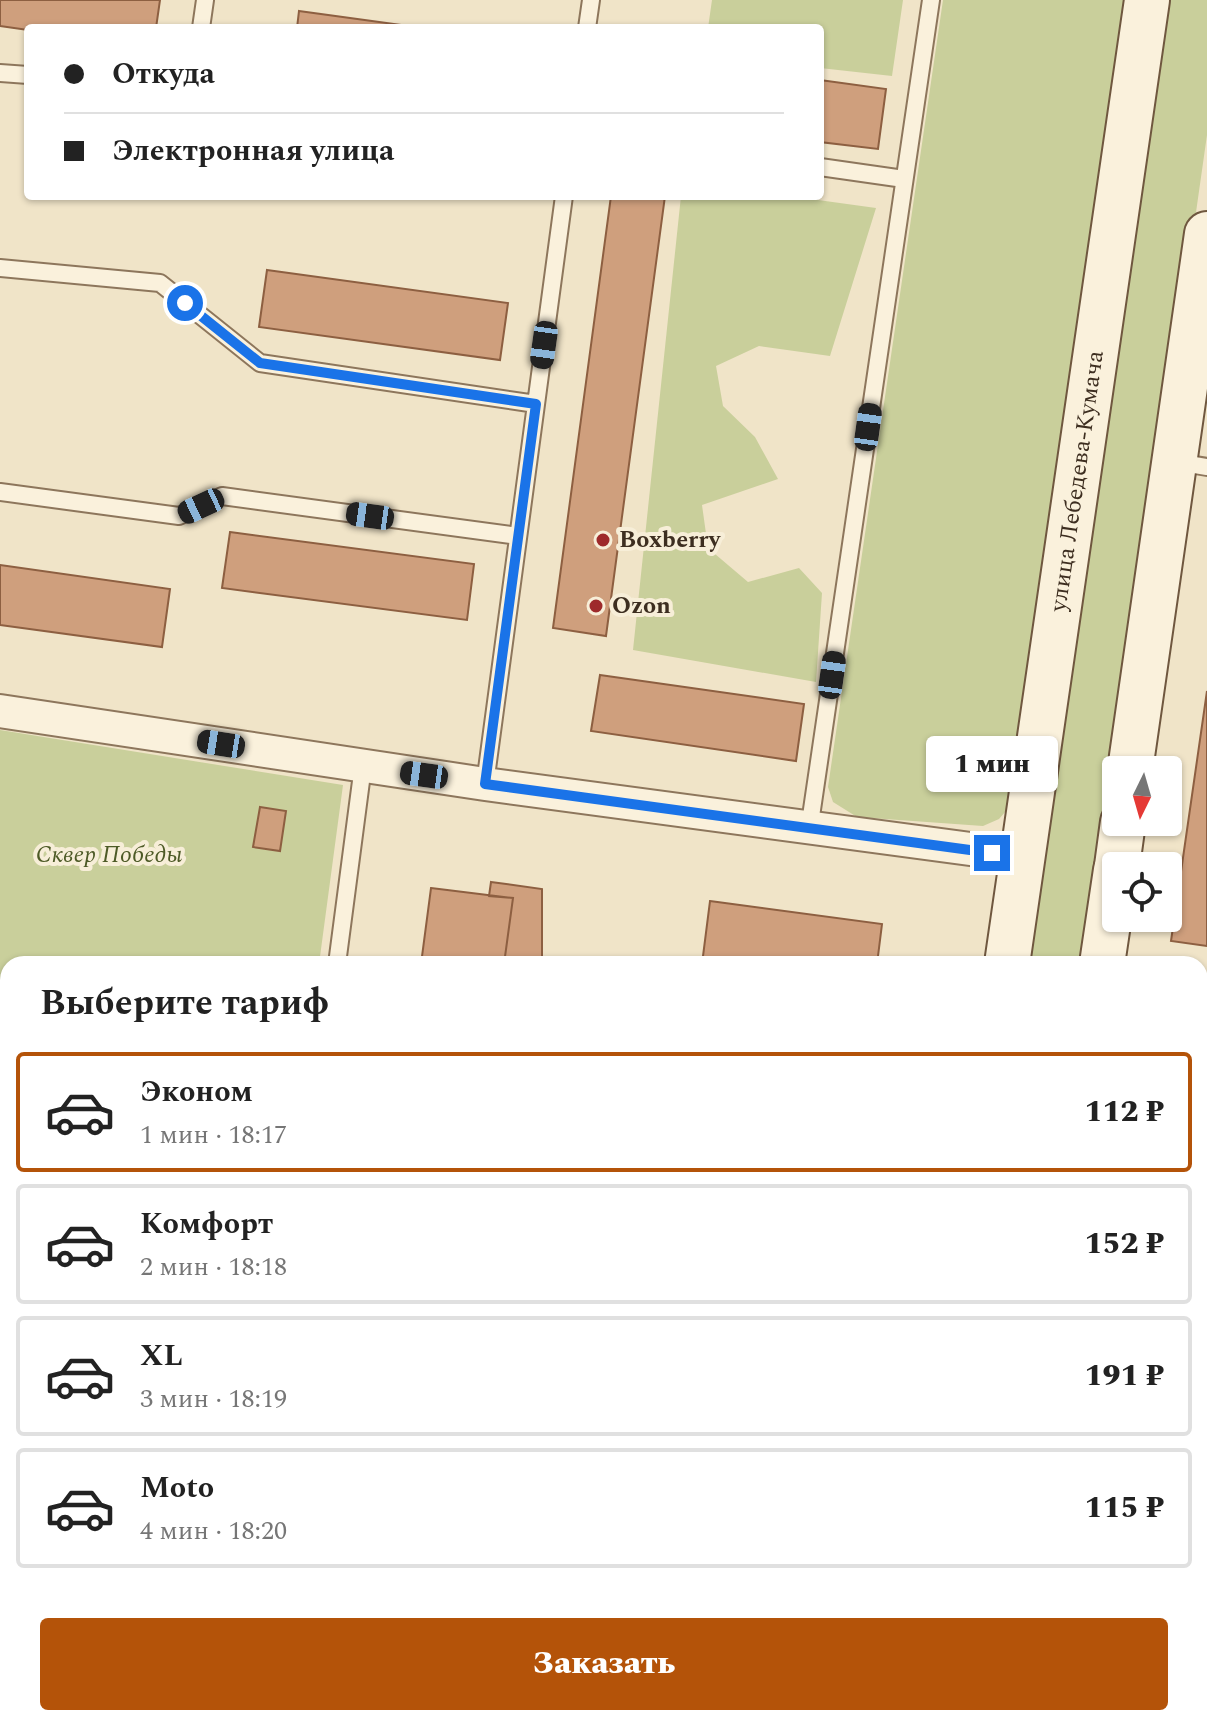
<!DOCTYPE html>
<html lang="ru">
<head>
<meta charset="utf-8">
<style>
  :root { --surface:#fff; --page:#f6f6f6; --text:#222; --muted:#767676; --line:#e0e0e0; --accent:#b45309 }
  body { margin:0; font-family:Spectral,serif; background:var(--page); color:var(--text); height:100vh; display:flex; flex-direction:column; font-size:30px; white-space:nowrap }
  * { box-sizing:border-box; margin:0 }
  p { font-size:26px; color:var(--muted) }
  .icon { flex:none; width:44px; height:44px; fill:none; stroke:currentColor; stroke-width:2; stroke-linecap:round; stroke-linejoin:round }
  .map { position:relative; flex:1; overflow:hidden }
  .side { position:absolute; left:0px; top:956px; width:1208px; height:770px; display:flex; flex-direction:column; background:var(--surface); border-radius:24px 24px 0 0; box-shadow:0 2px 6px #0004 }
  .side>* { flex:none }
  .guide { position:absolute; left:24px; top:24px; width:800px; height:176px; border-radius:8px; box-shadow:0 2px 6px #0004; display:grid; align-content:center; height:176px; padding:0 40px; background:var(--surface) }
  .needle { width:52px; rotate:185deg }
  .tools { position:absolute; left:1102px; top:756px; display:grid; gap:16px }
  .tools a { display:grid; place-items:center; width:80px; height:80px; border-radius:8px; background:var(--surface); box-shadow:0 2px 6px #0004; font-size:40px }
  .end { position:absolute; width:36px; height:36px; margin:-18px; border:10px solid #1a73e8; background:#fff; box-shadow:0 0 0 4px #fff }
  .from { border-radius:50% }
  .bubble { position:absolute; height:56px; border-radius:8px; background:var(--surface); box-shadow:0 2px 6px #0004; font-size:26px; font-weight:800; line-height:56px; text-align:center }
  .car { position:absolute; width:24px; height:48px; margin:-24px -12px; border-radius:10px; box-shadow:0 0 6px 2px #0007; background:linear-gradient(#222 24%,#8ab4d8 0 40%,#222 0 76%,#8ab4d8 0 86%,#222 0) }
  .guide b { display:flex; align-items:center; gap:28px; height:76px; font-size:30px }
  .guide b+b { border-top:2px solid var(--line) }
  .guide i { width:20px; height:20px; background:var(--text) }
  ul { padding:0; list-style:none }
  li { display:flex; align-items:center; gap:24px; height:120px; margin:0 16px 12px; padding:0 24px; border:4px solid var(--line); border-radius:8px }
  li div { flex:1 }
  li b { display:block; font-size:30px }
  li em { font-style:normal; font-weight:800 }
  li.selected { border-color:var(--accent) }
  li>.icon { width:72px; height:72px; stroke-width:1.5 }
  h2 { padding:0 40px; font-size:36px; line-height:96px }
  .primary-button { display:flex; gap:16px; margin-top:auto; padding:16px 40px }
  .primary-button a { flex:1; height:92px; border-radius:8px; background:var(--accent); color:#fff; font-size:32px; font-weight:800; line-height:92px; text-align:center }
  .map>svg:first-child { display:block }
</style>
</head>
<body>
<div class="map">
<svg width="1207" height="1725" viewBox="0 0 1207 1725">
  <rect width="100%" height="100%" fill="#f0e4c8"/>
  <!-- green -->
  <path fill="#c9cf9b" d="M712,0h191l-11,76 -72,-8v-40h-112z
    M943,0h188l-119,804 -13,15 -16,7 -126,-9 -24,-15 -5,-15z
    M1164,0h43v135l-118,829h-62z
    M681,196h108l87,12 -46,148 -71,-10 -43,20 7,40 32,31 23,42 -76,26 6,43 40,34 51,-14 23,25 -6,89 -183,-32z
    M0,730l343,55 -24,179h-311v754h520l-1,7h-527z
    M890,1718h100l-1,7h-100z"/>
  <!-- water -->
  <path fill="#a9c4bc" stroke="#6f938a" stroke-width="2" d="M0,1361l8,4v79l-8,1z"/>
  <!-- building -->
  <path fill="#cf9f7d" stroke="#8d5f41" stroke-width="2" d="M0,0h160l-4,28 -128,2 -28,-4z
    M299,11l124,17h-126z
    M820,80l66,9 -8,60 -58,-7z
    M611,196h54l-59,440 -53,-8z
    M267,270l241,33 -8,57 -241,-33z
    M230,532l244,32 -7,56 -245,-32z
    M0,565l170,24 -8,58 -162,-22z
    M600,675l204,29 -8,57 -205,-30z
    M1207,691v255l-36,-5z
    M260,807l26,4 -6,40 -27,-4z
    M491,882l51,7v75h-38l9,-66 -24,-2z
    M431,888l82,10 -9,66h-83z
    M710,901l172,23 -5,40h-175z
    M1200,1023l7,1v154l-7,47z
    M1200,1426l7,1v62l-7,-1z
    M1200,1714l7,1v10h-82l1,-7h74z
    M553,1718l25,1 188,-1 -1,7h-213z"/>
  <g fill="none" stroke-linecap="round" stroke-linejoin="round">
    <!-- lane casing -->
    <g stroke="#8d765c" stroke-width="20">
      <path id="lane" d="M201,28l4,-28
        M587,28l4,-28
        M0,73l28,2
        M820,167l84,12
        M0,268l160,15 100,80 276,41
        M1177,462l30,5
        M0,492l179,24 43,-20 296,40
        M485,784l79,-588
        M809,830l122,-830
        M337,964l26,-198
        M1200,1368l7,1"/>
    </g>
    <!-- street casing -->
    <g stroke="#8d765c" stroke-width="36">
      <path id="street" d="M0,711l485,73 537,72"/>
    </g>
    <!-- secondary casing -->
    <g stroke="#6f573f" stroke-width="48">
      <g id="secondary">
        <path d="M1130,770l77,-536"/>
        <path d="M1117,866l6,-44"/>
        <path id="s1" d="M1007,964l140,-964"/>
        <path d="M1102,964l14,-94"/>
        <path d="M872,1725l1,-7"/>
        <path d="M1002,1725l1,-7"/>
      </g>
    </g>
    <!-- lane -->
    <use href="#lane" stroke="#faf1dc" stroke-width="16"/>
    <!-- street -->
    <use href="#street" stroke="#faf1dc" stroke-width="32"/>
    <!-- secondary -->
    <use href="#secondary" stroke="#faf1dc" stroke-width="44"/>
  </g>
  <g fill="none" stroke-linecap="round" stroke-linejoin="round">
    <!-- route -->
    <path stroke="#1a73e8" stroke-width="10" d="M185,303l75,60 276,41 -51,380 507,69"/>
  </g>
  <!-- markers -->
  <g fill="#9e2a2b" stroke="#f7eed8" stroke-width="3">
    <circle cx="603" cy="540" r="8"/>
    <circle cx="596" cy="606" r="8"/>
  </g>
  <g text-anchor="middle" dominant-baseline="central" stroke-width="8" stroke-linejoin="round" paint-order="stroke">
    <!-- street labels -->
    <g font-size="24" fill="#3d2e20" stroke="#f7eed8">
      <text stroke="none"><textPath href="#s1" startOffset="488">улица Лебедева-Кумача</textPath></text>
    </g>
    <!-- poi labels -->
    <g font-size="24" font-weight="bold" fill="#3d2e20" stroke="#f7eed8" text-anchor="start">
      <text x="619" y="540">Boxberry</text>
      <text x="612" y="606">Ozon</text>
    </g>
    <!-- park labels -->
    <g font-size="24" font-style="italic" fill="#4d5a26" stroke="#f7eed8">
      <text x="109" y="855">Сквер Победы</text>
    </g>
  </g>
</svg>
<div class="tools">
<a><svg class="needle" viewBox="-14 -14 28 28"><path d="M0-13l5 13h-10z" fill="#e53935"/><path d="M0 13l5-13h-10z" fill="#767676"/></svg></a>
<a><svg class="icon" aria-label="locate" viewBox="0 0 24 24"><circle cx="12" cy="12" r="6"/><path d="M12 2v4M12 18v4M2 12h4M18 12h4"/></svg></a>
</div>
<i class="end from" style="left:185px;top:303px"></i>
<i class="end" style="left:992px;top:853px"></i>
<div class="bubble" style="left:926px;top:736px;width:132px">1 мин</div>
<i class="car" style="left:544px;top:345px;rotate:188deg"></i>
<i class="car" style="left:868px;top:427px;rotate:8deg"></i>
<i class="car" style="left:201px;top:506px;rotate:245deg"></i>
<i class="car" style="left:370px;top:516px;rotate:278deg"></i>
<i class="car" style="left:832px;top:675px;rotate:8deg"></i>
<i class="car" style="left:221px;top:744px;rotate:279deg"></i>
<i class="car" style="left:424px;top:775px;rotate:278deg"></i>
<div class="guide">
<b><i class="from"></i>Откуда</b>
<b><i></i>Электронная улица</b>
</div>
<section class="side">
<h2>Выберите тариф</h2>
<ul>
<li class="selected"><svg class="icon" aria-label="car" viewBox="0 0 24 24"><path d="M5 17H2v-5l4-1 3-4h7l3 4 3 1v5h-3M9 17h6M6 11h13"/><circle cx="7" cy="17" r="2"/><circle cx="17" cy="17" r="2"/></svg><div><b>Эконом</b><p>1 мин · 18:17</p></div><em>112 ₽</em></li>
<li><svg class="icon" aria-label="car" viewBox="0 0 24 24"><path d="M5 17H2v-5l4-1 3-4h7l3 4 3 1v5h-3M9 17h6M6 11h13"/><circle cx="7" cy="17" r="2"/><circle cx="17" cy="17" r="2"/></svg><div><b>Комфорт</b><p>2 мин · 18:18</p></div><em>152 ₽</em></li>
<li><svg class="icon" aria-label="car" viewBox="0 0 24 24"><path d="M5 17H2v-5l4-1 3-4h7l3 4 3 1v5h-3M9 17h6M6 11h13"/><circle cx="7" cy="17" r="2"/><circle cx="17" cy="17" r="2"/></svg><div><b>XL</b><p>3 мин · 18:19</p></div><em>191 ₽</em></li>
<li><svg class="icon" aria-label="car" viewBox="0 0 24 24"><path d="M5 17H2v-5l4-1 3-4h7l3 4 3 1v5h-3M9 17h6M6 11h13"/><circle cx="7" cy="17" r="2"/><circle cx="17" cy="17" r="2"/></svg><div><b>Moto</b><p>4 мин · 18:20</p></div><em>115 ₽</em></li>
</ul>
<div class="primary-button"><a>Заказать</a></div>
</section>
</div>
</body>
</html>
